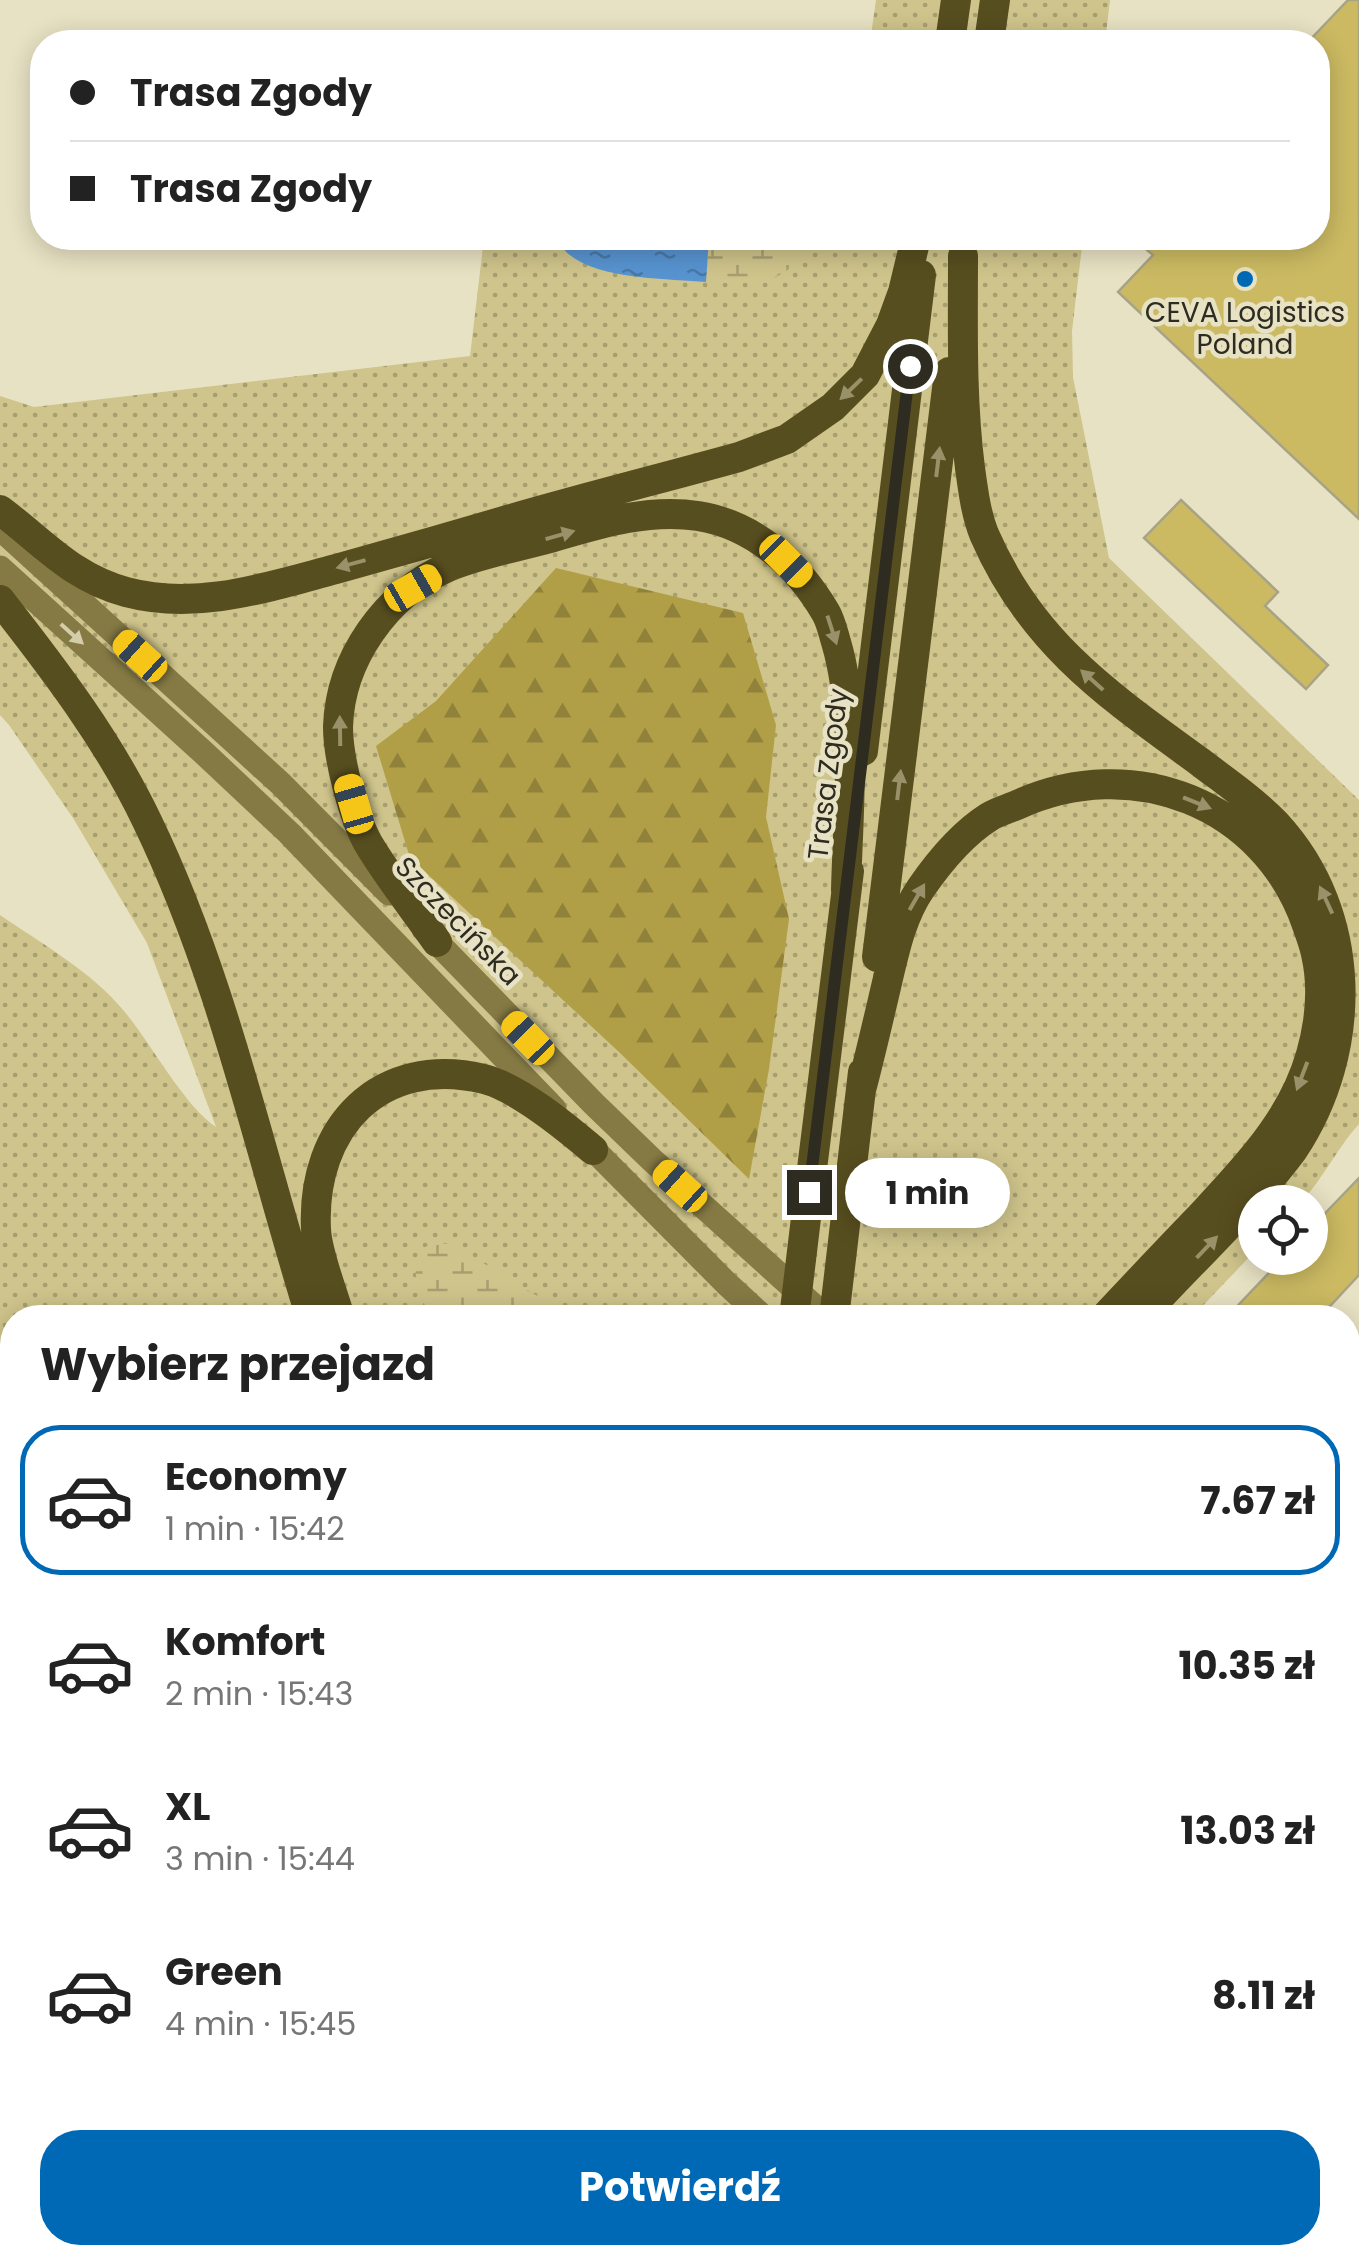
<!DOCTYPE html>
<html lang="pl">
<head>
<meta charset="utf-8">
<style>
  :root { --surface:#fff; --page:#f2f2f2; --text:#222; --muted:#767676; --line:#e0e0e0; --accent:#0069b5 }
  body { margin:0; font-family:Poppins,sans-serif; background:var(--page); color:var(--text); height:100vh; display:flex; flex-direction:column; font-size:38px; white-space:nowrap }
  * { box-sizing:border-box; margin:0 }
  p { font-size:32px; color:var(--muted) }
  .icon { flex:none; width:55px; height:55px; fill:none; stroke:currentColor; stroke-width:2; stroke-linecap:round; stroke-linejoin:round }
  .map { position:relative; flex:1; overflow:hidden }
  .side { position:absolute; left:0px; top:1305px; width:1360px; height:960px; display:flex; flex-direction:column; background:var(--surface); border-radius:40px 40px 0 0; box-shadow:0 5px 25px #0003 }
  .side>* { flex:none }
  .banner { position:absolute; left:30px; top:30px; width:1300px; height:220px; border-radius:40px; box-shadow:0 5px 25px #0003; display:grid; align-content:center; height:220px; padding:0 40px; background:var(--surface) }
  .controls { position:absolute; left:1238px; top:1185px; display:grid; gap:20px }
  .controls a { display:grid; place-items:center; width:90px; height:90px; border-radius:50%; background:var(--surface); box-shadow:0 5px 25px #0003; font-size:50px }
  .end { position:absolute; width:45px; height:45px; margin:-22px; border:12px solid #2e2c20; background:#fff; box-shadow:0 0 0 5px #fff }
  .from { border-radius:50% }
  .bubble { position:absolute; height:70px; border-radius:35px; background:var(--surface); box-shadow:0 5px 25px #0003; font-size:32px; font-weight:700; line-height:70px; text-align:center }
  .car { position:absolute; width:30px; height:60px; margin:-30px -15px; border-radius:12px; box-shadow:0 0 8px 2px #0007; background:linear-gradient(#f5c518 24%,#345 0 40%,#f5c518 0 76%,#345 0 86%,#f5c518 0) }
  .banner b { display:flex; align-items:center; gap:35px; height:95px; font-size:38px }
  .banner b+b { border-top:2px solid var(--line) }
  .banner i { width:25px; height:25px; background:var(--text) }
  ul { padding:0; list-style:none }
  li { display:flex; align-items:center; gap:30px; height:150px; margin:0 20px 15px; padding:0 20px; border:5px solid transparent; border-radius:40px }
  li div { flex:1 }
  li b { display:block; font-size:38px }
  li em { font-style:normal; font-weight:700 }
  li.current { border-color:var(--accent) }
  li>.icon { width:90px; height:90px; stroke-width:1.5 }
  h2 { padding:0 40px; font-size:45px; line-height:120px }
  .action { display:flex; gap:20px; margin-top:auto; padding:20px 40px }
  .action a { flex:1; height:115px; border-radius:40px; background:var(--accent); color:#fff; font-size:40px; font-weight:700; line-height:115px; text-align:center }
  .map>svg:first-child { display:block }
</style>
</head>
<body>
<div class="map">
<svg width="1359" height="2265" viewBox="0 0 1359 2265">
  <defs>
    <pattern id="grass-dots" width="8" height="8" patternUnits="userSpaceOnUse" patternTransform="scale(2.5)"><rect width="8" height="8" fill="#cfc48b"/><path d="M2 2h.1M6 6h.1" fill="none" stroke="#a89f71" stroke-width="1.8" stroke-linecap="round"/></pattern>
    <pattern id="forest-firs" width="22" height="20" patternUnits="userSpaceOnUse" patternTransform="scale(2.5)"><rect width="22" height="20" fill="#b09f46"/><path d="M5 1l3.5 6h-7zM16 11l3.5 6h-7z" fill="#90823a"/></pattern>
    <pattern id="wetland-marsh" width="20" height="14" patternUnits="userSpaceOnUse" patternTransform="scale(2.5)"><rect width="20" height="14" fill="#cfc48b"/><path d="M1 5h8M5 5V1M11 12h8M15 12V8" fill="none" stroke="#a89f71"/></pattern>
    <pattern id="water-ripples" width="26" height="14" patternUnits="userSpaceOnUse" patternTransform="scale(2.5)"><rect width="26" height="14" fill="#5894d1"/><path d="M2 4q2-2 4 0t4 0M15 11q2-2 4 0t4 0" fill="none" stroke="#4979a9"/></pattern>
  </defs>
  <rect width="100%" height="100%" fill="#e8e2c4"/>
  <!-- grass -->
  <path fill="url(#grass-dots)" d="M876,0h234l-5,42h-235z
    M484,238h599l-11,93 1,46 36,181 250,242v324c-22,24 -36,55 -58,78h-46v49l-63,66 -1180,1v934h1336v-535l11,11v537h-1359v-1350c42,29 91,56 124,96 27,32 60,95 92,116l-69,-184 -74,-125 -64,-93 -9,-10v-319l34,11 436,-51z"/>
  <!-- forest -->
  <path fill="url(#forest-firs)" d="M556,568l187,45 33,112 -10,92 23,102 -20,150 -20,110 -130,-127 -209,-194 -34,-112 60,-45z"/>
  <!-- wetland -->
  <path fill="url(#wetland-marsh)" d="M709,238h95c-5,50 -61,46 -98,44z
    M434,1243l17,1 9,5 112,68h-143c-7,-22 -29,-63 5,-74z"/>
  <!-- water -->
  <path fill="url(#water-ripples)" d="M557,238h152l-3,44c-40,-4 -133,-1 -149,-44z"/>
  <!-- building -->
  <path fill="#cbba62" stroke="#a8a386" stroke-width="2.5" d="M1348,0h11v519l-241,-227 35,-37 -20,-17h185v-196h-10z
    M1181,500l97,92 -13,14 63,59 -22,24 -162,-151z
    M1359,1178v97l-40,43h-93l57,-60h27v-29z"/>
  <g fill="none" stroke-linecap="round" stroke-linejoin="round">
    <!-- secondary -->
    <path stroke="#857a44" stroke-width="25" d="M0,528l281,256 108,109
      M0,568l204,185 85,80 265,276
      M424,929l170,175 58,56 175,158
      M582,1138l144,145 38,35
      M1348,1778l11,10
      M1348,1836l11,11"/>
    <!-- highway -->
    <path stroke="#574e1f" stroke-width="30" d="M950,42l6,-42
      M989,42l6,-42
      M963,256c0,70 -2,142 7,212 3,22 6,46 14,66 47,109 124,161 216,228 26,20 53,38 76,62 83,90 83,227 17,326 -45,60 -102,112 -153,168
      M0,510c43,32 71,67 126,82 71,19 142,-5 210,-23 58,-16 117,-33 175,-50 76,-22 152,-41 228,-62l48,-18 46,-32 32,-32 26,-50 12,-33 13,-54
      M0,600c54,69 109,141 147,221 76,157 112,330 164,497
      M863,751l58,-476
      M437,942c-22,-32 -49,-65 -69,-99 -15,-27 -30,-85 -30,-116 2,-68 48,-133 110,-160 31,-13 69,-20 102,-29 48,-14 98,-30 148,-22 57,9 100,49 128,97 5,9 7,19 10,29 22,74 12,170 10,248
      M877,957l72,-585
      M861,1090c9,-34 17,-69 25,-103 8,-34 15,-70 35,-99 18,-26 41,-54 68,-71 8,-5 19,-8 28,-12 115,-53 248,-2 290,120 3,9 7,19 9,29 10,43 1,93 -17,133 -23,50 -64,92 -101,132 -32,33 -63,66 -94,99
      M809,1193l40,-322
      M340,1318c-7,-26 -23,-64 -24,-89 -5,-102 64,-175 168,-150 35,9 82,48 109,71
      M834,1318l29,-246
      M1348,2035l11,-5
      M712,2252l1,13
      M750,2265v-13
      M862,2265l15,-13"/>
    <!-- highway-bridge -->
    <path stroke="#574e1f" stroke-width="30" d="M794,1318l15,-125"/>
  </g>
  <!-- one-way arrows -->
  <defs><path id="oneway-solid" d="M-6-.8H1V-3.2L6.5 0L1 3.2V.8H-6Z" transform="scale(2.5)"/></defs>
  <g fill="#989169">
    <use href="#oneway-solid" transform="translate(851 389) rotate(136)"/>
    <use href="#oneway-solid" transform="translate(938 462) rotate(-83)"/>
    <use href="#oneway-solid" transform="translate(560 535) rotate(-16)"/>
    <use href="#oneway-solid" transform="translate(351 564) rotate(165)"/>
    <use href="#oneway-solid" transform="translate(832 630) rotate(72)"/>
    <use href="#oneway-solid" transform="translate(1092 680) rotate(-138)"/>
    <use href="#oneway-solid" transform="translate(340 731) rotate(-91)"/>
    <use href="#oneway-solid" transform="translate(899 785) rotate(-83)"/>
    <use href="#oneway-solid" transform="translate(1197 803) rotate(22)"/>
    <use href="#oneway-solid" transform="translate(917 897) rotate(-60)"/>
    <use href="#oneway-solid" transform="translate(1326 900) rotate(-115)"/>
    <use href="#oneway-solid" transform="translate(1302 1076) rotate(111)"/>
    <use href="#oneway-solid" transform="translate(1207 1247) rotate(-46)"/>
  </g>
  <use fill="#d4cdaa" href="#oneway-solid" transform="translate(72 634) rotate(42)"/>
  <g fill="none" stroke-linecap="round" stroke-linejoin="round">
    <!-- route -->
    <path stroke="#2e2c20" stroke-width="12" d="M809,1192l101,-826"/>
  </g>
  <!-- markers -->
  <circle fill="#0069b5" stroke="#e8e2c4" stroke-width="4" cx="1245" cy="279" r="10"/>
  <g text-anchor="middle" dominant-baseline="central" stroke-width="9" stroke-linejoin="round" paint-order="stroke">
    <!-- poi labels -->
    <g font-size="28" fill="#2e2c20" stroke="#e8e2c4">
      <text x="1245" y="312">CEVA Logistics<tspan x="1245" dy="32">Poland</tspan></text>
    </g>
    <!-- street labels -->
    <g font-size="28" fill="#2e2c20" stroke="#e8e2c4">
      <text transform="translate(828 774) rotate(-83)">Trasa Zgody</text>
      <text transform="translate(458 921) rotate(46)">Szczecińska</text>
    </g>
  </g>
</svg>
<div class="controls">
<a><svg class="icon" aria-label="locate" viewBox="0 0 24 24"><circle cx="12" cy="12" r="6"/><path d="M12 2v4M12 18v4M2 12h4M18 12h4"/></svg></a>
</div>
<i class="end from" style="left:910px;top:366px"></i>
<i class="end" style="left:809px;top:1192px"></i>
<div class="bubble" style="left:845px;top:1158px;width:165px">1 min</div>
<i class="car" style="left:786px;top:561px;rotate:135deg"></i>
<i class="car" style="left:413px;top:588px;rotate:60deg"></i>
<i class="car" style="left:140px;top:656px;rotate:312deg"></i>
<i class="car" style="left:354px;top:804px;rotate:344deg"></i>
<i class="car" style="left:528px;top:1038px;rotate:316deg"></i>
<i class="car" style="left:680px;top:1186px;rotate:312deg"></i>
<div class="banner">
<b><i class="from"></i>Trasa Zgody</b>
<b><i></i>Trasa Zgody</b>
</div>
<section class="side">
<h2>Wybierz przejazd</h2>
<ul>
<li class="current"><svg class="icon" aria-label="car" viewBox="0 0 24 24"><path d="M5 17H2v-5l4-1 3-4h7l3 4 3 1v5h-3M9 17h6M6 11h13"/><circle cx="7" cy="17" r="2"/><circle cx="17" cy="17" r="2"/></svg><div><b>Economy</b><p>1 min · 15:42</p></div><em>7.67 zł</em></li>
<li><svg class="icon" aria-label="car" viewBox="0 0 24 24"><path d="M5 17H2v-5l4-1 3-4h7l3 4 3 1v5h-3M9 17h6M6 11h13"/><circle cx="7" cy="17" r="2"/><circle cx="17" cy="17" r="2"/></svg><div><b>Komfort</b><p>2 min · 15:43</p></div><em>10.35 zł</em></li>
<li><svg class="icon" aria-label="car" viewBox="0 0 24 24"><path d="M5 17H2v-5l4-1 3-4h7l3 4 3 1v5h-3M9 17h6M6 11h13"/><circle cx="7" cy="17" r="2"/><circle cx="17" cy="17" r="2"/></svg><div><b>XL</b><p>3 min · 15:44</p></div><em>13.03 zł</em></li>
<li><svg class="icon" aria-label="car" viewBox="0 0 24 24"><path d="M5 17H2v-5l4-1 3-4h7l3 4 3 1v5h-3M9 17h6M6 11h13"/><circle cx="7" cy="17" r="2"/><circle cx="17" cy="17" r="2"/></svg><div><b>Green</b><p>4 min · 15:45</p></div><em>8.11 zł</em></li>
</ul>
<div class="action"><a>Potwierdź</a></div>
</section>
</div>
</body>
</html>
